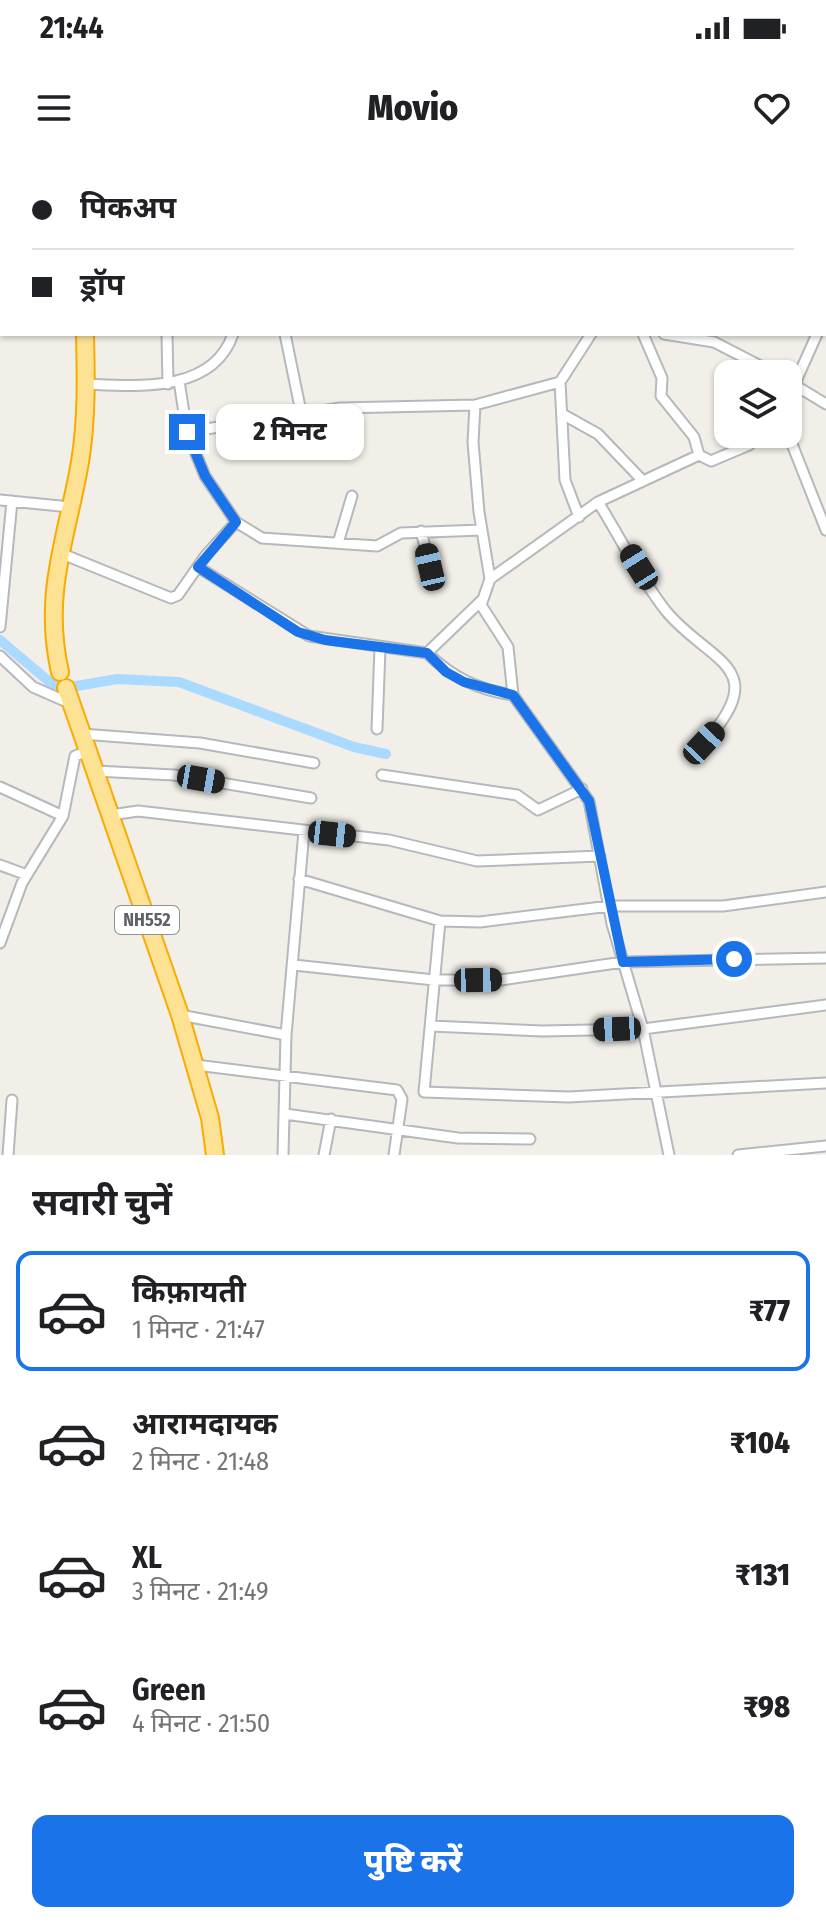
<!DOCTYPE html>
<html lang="hi">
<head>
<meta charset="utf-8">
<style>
  :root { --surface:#fff; --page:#f6f6f6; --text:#202124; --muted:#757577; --line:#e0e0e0; --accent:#1a73e8 }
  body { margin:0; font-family:"Fira Sans Condensed","Noto Sans Devanagari",sans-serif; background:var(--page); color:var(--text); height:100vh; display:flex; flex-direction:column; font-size:30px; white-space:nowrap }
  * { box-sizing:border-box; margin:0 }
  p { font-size:26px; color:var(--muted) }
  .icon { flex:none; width:44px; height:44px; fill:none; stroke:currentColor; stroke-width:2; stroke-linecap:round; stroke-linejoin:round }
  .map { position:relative; height:995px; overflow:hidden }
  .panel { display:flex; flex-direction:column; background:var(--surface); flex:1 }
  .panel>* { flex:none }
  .banner { position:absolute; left:0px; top:0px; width:826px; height:176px; box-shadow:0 2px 6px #0004; display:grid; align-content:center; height:176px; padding:0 32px; background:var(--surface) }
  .controls { position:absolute; left:714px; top:200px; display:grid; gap:16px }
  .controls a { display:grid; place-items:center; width:88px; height:88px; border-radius:16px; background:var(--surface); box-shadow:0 2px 6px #0004; font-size:40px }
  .end { position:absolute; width:36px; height:36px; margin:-18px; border:10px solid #1a73e8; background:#fff; box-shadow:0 0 0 4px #fff }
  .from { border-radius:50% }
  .bubble { position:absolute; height:56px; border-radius:16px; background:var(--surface); box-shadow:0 2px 6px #0004; font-size:26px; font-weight:800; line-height:56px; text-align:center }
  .car { position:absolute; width:24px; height:48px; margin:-24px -12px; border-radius:10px; box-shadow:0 0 6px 2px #0007; background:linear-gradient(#222 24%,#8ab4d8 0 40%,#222 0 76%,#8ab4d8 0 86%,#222 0) }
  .banner b { display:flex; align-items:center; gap:28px; height:76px; font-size:30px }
  .banner b+b { border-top:2px solid var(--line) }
  .banner i { width:20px; height:20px; background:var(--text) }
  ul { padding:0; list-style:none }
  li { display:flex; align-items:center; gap:24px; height:120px; margin:0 16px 12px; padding:0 16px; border:4px solid transparent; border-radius:16px }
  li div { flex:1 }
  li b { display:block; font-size:30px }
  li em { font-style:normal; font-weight:800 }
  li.selected { border-color:var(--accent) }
  li>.icon { width:72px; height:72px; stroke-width:1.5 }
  h2 { padding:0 32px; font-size:36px; line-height:96px }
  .primary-button { display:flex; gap:16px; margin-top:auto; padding:16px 32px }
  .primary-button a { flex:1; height:92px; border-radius:16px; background:var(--accent); color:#fff; font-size:32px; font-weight:800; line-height:92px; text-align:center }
  .status { display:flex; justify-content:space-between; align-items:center; height:56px; padding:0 40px; background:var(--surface); direction:ltr }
  .status svg { height:22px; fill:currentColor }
  header { display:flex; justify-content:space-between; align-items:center; height:104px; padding:0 32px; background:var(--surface); font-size:36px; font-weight:800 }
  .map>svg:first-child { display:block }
</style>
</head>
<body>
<div class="status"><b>21:44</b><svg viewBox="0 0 49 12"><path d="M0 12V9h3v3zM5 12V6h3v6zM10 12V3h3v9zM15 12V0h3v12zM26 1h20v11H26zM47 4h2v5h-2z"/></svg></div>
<header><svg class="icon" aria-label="menu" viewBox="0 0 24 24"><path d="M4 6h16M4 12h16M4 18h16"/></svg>Movio<svg class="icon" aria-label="heart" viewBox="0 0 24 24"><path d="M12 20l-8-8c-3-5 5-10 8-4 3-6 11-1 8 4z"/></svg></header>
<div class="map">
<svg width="826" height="995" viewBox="0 0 826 995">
  <rect width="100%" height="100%" fill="#f1efe8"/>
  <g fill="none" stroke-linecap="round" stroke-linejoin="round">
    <!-- canal -->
    <path stroke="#aadaff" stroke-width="10" d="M0,480l52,44 25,2 40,-7 62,3 175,65 32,7"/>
    <!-- street casing -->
    <g stroke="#b5b8bc" stroke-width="13">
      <path id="street" d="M795,0v2
        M125,2l2,-2
        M314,2l2,-2
        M462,2v-2
        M590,2v-2
        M824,56h2
        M0,70l2,-1
        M824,168l2,-1
        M167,174l1,50
        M285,174l16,78
        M643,174l19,44 -1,18 33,41 5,18
        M664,174l50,8 62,32
        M179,221l8,51 18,44 31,46 26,16 115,8 24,-13 81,-3
        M788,221l38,23
        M560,222l5,98 14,37
        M85,224c50,2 128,10 148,-50
        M788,239l29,-65
        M475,245l-2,37 6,70 11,67 -9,26 27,42 5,48 76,106 23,123 31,105 26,126
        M564,255l34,19 44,46
        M187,272l153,-24 135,-3 85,-23 31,-48
        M788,274l38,96
        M0,340l70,7
        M598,342c22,35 42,76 68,109 43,52 108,55 38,132
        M421,371l9,36
        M338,383l14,-47
        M60,393l111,45 7,-3 28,-40 30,-33
        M198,407l111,69 118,17 54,-52
        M490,419l108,-77 101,-47 12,6 38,-16 14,-11
        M0,467l12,-126
        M427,493c25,24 51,37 86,42
        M0,496l33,31 39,17
        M377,569l3,-81
        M82,574l118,9 114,20
        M95,611l79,4 137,23
        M382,615l135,20 21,15 44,-21
        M0,627l63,29 12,-60 13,-5
        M111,655l27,-4 251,29 88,21 123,-5
        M0,705l27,10
        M299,719l141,42 40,1 130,-16h113l103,-14
        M440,761l-16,171 145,5 257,-14
        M0,783l22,-60 41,-67
        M294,805l140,15h67l122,-18 203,-4
        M180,855l106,20
        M431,866l111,5 101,-2 183,-24
        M196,905l201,25 5,9 -8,56
        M285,954l173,24 72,1
        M8,995l4,-55
        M283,995l3,-120 18,-204
        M324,995l7,-36
        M738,995l88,-9"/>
    </g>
    <!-- highway casing -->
    <g stroke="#f9ab00" stroke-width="20">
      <path id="highway" d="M75,0v2
        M60,512c-18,-79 7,-134 20,-210 7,-42 6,-86 5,-128
        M66,528l114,327 30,103 5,37"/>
    </g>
    <!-- street -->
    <use href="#street" stroke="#fff" stroke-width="9"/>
    <!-- highway -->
    <use href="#highway" stroke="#fde293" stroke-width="16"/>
  </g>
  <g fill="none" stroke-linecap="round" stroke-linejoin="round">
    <!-- route -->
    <path stroke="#1a73e8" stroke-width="10" d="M187,272l18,44 31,46 -38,45 100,65 27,8 102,13 19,19 18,10 49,13 76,106 34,161 111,-3"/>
  </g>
  <g text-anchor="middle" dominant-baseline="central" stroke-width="6" stroke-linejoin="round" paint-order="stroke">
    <!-- shield labels -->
    <rect fill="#fff" stroke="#8f9295" stroke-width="2" x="115" y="746" width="64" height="28" rx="6"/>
    <g font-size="18" font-weight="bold" fill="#5f6368">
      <text x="147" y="760">NH552</text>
    </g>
  </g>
</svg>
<div class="controls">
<a><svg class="icon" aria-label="layers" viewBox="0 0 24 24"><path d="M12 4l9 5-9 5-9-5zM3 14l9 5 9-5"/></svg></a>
</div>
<i class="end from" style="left:734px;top:799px"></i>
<i class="end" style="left:187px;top:272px"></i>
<div class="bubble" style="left:216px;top:244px;width:148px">2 मिनट</div>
<i class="car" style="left:430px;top:407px;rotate:347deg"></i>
<i class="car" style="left:639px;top:407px;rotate:328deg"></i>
<i class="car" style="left:704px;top:583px;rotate:43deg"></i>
<i class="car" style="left:201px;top:619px;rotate:100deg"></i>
<i class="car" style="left:332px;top:674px;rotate:96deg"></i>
<i class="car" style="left:478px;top:820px;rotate:89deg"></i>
<i class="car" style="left:617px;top:869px;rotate:268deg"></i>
<div class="banner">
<b><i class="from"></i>पिकअप</b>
<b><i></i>ड्रॉप</b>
</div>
</div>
<section class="panel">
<h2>सवारी चुनें</h2>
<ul>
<li class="selected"><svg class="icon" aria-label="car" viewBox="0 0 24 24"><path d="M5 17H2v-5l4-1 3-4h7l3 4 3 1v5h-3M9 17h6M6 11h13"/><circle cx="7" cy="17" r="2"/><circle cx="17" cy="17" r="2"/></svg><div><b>किफ़ायती</b><p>1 मिनट · 21:47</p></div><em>₹77</em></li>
<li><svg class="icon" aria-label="car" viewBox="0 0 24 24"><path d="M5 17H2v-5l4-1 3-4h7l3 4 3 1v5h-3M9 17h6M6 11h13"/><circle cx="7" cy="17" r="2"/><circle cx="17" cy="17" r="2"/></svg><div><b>आरामदायक</b><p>2 मिनट · 21:48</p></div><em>₹104</em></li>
<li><svg class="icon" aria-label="car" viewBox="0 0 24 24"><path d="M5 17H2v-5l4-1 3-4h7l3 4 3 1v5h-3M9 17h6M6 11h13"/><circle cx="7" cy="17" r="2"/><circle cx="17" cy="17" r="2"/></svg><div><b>XL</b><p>3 मिनट · 21:49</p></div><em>₹131</em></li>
<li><svg class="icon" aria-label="car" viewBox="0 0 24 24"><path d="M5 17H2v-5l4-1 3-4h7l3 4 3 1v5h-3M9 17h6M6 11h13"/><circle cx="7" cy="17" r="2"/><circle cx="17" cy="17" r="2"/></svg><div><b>Green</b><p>4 मिनट · 21:50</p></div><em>₹98</em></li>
</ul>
<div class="primary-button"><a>पुष्टि करें</a></div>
</section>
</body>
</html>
